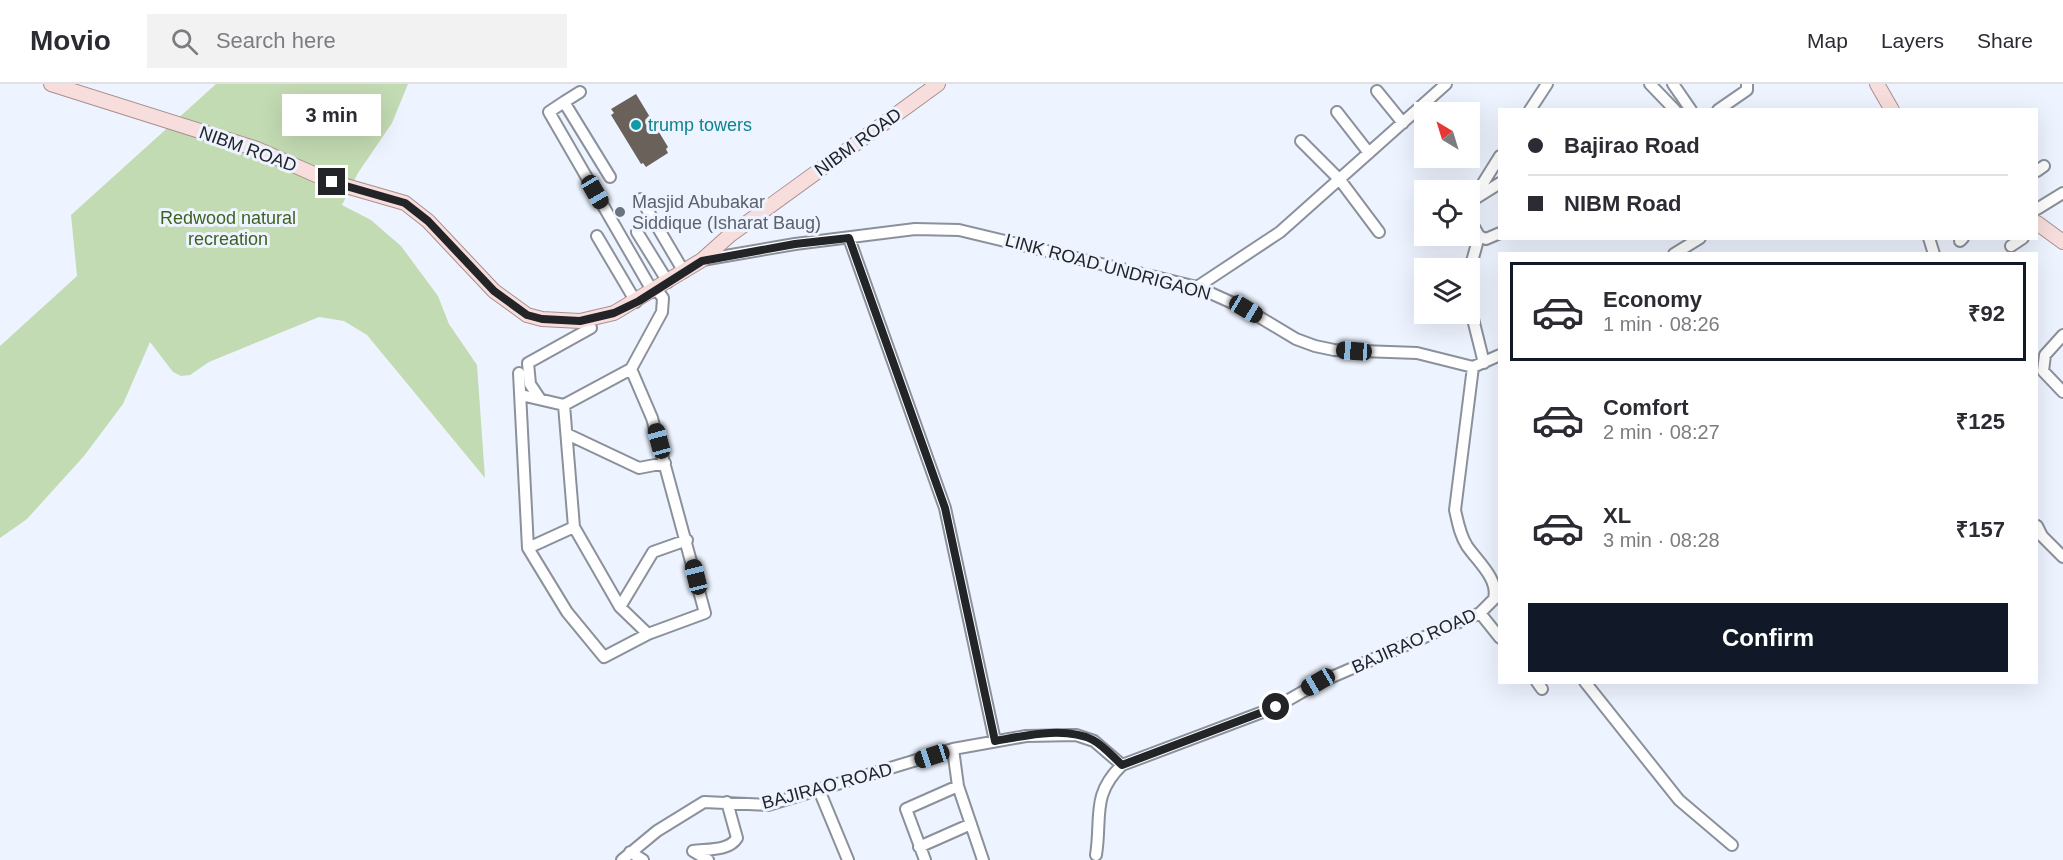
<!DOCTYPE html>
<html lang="en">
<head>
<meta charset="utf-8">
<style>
  :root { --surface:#fff; --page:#f2f2f3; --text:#2b2b33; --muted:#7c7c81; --line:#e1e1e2; --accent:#111827 }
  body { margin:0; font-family:Arial,sans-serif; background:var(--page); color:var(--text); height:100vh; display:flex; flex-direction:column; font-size:22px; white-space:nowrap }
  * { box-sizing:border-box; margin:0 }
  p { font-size:20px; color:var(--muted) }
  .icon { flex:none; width:33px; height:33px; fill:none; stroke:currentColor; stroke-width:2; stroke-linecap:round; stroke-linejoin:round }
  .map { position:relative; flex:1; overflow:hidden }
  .side { position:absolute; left:1498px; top:168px; width:540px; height:432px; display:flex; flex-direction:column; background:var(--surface); border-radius:0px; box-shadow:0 6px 24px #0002 }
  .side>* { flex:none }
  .top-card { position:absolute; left:1498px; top:24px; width:540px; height:132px; border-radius:0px; box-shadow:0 6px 24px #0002; display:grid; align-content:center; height:132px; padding:0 30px; background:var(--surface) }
  .needle { width:39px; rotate:322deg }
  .controls { position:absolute; left:1414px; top:18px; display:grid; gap:12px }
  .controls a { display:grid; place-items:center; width:66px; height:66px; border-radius:0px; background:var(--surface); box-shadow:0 6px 24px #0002; font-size:30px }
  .end { position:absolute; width:27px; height:27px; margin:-14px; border:8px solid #222428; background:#fff; box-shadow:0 0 0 3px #fff }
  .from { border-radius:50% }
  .bubble { position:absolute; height:42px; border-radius:0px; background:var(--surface); box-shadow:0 6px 24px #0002; font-size:20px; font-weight:800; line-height:42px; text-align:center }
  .car { position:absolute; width:18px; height:36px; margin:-18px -9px; border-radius:8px; box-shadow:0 0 4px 2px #0007; background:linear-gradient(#222 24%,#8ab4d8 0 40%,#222 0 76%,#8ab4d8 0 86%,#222 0) }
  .top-card b { display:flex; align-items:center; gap:21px; height:57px; font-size:22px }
  .top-card b+b { border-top:2px solid var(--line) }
  .top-card i { width:15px; height:15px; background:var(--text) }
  ul { padding:10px 0 0; list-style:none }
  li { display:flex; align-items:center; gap:18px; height:99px; margin:0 12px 9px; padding:0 18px; border:3px solid transparent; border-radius:0px }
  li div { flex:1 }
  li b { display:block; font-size:22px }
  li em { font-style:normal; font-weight:800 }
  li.on { border-color:var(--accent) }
  li>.icon { width:54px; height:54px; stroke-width:1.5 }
  .button { display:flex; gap:12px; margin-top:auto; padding:12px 30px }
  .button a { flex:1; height:69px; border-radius:0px; background:var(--accent); color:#fff; font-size:24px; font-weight:800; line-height:69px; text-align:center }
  header { display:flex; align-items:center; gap:36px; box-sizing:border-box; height:84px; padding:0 30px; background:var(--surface); border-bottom:2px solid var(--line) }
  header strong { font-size:28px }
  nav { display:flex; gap:33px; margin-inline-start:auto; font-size:21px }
  .search { width:420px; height:54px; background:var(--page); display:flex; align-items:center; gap:15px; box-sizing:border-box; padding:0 21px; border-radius:0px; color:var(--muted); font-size:22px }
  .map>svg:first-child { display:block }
</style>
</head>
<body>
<header>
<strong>Movio</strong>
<div class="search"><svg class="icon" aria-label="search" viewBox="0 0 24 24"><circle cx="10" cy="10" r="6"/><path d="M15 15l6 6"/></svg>Search here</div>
<nav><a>Map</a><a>Layers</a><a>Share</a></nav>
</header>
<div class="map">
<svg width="2063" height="776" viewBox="0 0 2063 776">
  <rect width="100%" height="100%" fill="#eef4ff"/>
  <!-- green -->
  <path fill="#c3dbb3" d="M216,0h192l-16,39 -34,50 -16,32 29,15 30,26 37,50 11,28 28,41 8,113 -118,-143 -23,-14 -25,-4 -110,45 -19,13 -9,1 -8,-4 -23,-30 -27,62 -39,52 -57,63 -27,19v-192l77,-70 -6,-61z"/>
  <!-- building -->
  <path fill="#6a625a" d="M636,10l32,53 -2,2 2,4 -22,14 -3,-4 -2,1 -30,-49 3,-2 -3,-4z"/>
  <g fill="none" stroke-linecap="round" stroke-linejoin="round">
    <!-- minor casing -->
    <g stroke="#8b919b" stroke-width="14">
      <path id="minor" d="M1650,0l25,26
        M1673,0l18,26
        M1377,7l26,32
        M580,8l-16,10 46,75
        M564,18l-15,10 104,180
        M1530,26l17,-26
        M1718,26l29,-20v-6
        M1337,28l32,41
        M1301,57l39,39 39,52
        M2037,87l7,-5
        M1476,114l24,-15
        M641,115l43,73
        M1470,120l30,-48
        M2037,125l26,-16
        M1470,136l9,16 7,3 14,-6
        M637,148l31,50
        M597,152l39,66
        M849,154l96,270 50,233
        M1929,154l5,16
        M1960,157l3,-3
        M2011,162l12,-8
        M1674,170l26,-16
        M702,176l93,-16 120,-15 44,1 238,57 49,22 50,30 19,7 19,4 83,3 56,14 27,-12
        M1470,185l9,-33
        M1197,203l83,-55 166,-148
        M1470,223l14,56
        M2063,251l-18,20 -2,16 20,21
        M1473,283l-18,143c3,13 5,25 12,36 11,16 32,33 27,53
        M519,289l9,175 39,64 37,45 44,-23 57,-21 -53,-195 -21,-49 31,-57 1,-14 -6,-8
        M521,311l43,10 67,-36
        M540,315l-10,-15 -2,-21 63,-35
        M564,321l10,122 46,80 28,27
        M567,350l72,34 26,-5
        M2037,442l5,10 21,21
        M528,464l46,-21
        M620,523l33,-55 34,-12
        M1480,529l20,25
        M1537,598l5,7
        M1585,598l94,118 53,45
        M953,665l5,37 25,74
        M819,706l29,70
        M919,763l52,-23
        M693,767c15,-2 36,0 44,-13l-10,-36
        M693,767l15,9
        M630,768l13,8
        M1096,771c6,-38 -5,-60 26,-90l154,-58 42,-24 162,-70 14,-14
        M622,776l35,-29 47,-29 64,3 185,-56 73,-13 50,-1 18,6 28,24
        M925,776l-19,-51 52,-23"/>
    </g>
    <!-- major casing -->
    <g stroke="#a98f8f" stroke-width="16">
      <path id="major" d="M51,0l206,65 75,33 73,21 23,18 66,70 33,24 15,4 38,2 34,-8 88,-53 28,-25 208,-151
        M1877,0l15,26
        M2037,139l26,19"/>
    </g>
    <!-- minor -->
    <use href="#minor" stroke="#fff" stroke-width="10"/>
    <!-- major -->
    <use href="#major" stroke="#f7dedd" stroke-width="14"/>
  </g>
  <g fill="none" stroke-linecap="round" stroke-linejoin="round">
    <!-- route -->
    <path stroke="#222428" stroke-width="8" d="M332,98l73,21 23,18 66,70 33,24 15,4 38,2 34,-8 25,-12 63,-40 93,-17 54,-6 96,270 50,233c29,-5 70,-15 98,-1 11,6 20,17 29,25l154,-58"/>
  </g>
  <!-- markers -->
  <circle fill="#0f9aa8" stroke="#eef4ff" stroke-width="2" cx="636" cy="41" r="6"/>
  <circle fill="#6b7280" stroke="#eef4ff" stroke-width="2" cx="620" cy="128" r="6"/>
  <g text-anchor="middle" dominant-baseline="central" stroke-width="6" stroke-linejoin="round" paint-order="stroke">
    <!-- culture labels -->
    <g font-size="18" fill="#0d838f" stroke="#eef4ff" text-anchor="start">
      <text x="648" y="41">trump towers</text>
    </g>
    <!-- street labels -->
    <g font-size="18" fill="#222428" stroke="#eef4ff">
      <text transform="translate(858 58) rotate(-36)">NIBM ROAD</text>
      <text transform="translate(248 65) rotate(20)">NIBM ROAD</text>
      <text transform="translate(1108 183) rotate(15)">LINK ROAD UNDRIGAON</text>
      <text transform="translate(1414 557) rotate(-24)">BAJIRAO ROAD</text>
      <text transform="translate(827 702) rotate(-15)">BAJIRAO ROAD</text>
    </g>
    <!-- worship labels -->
    <g font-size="18" fill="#5b616d" stroke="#eef4ff" text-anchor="start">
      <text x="632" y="118">Masjid Abubakar<tspan x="632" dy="21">Siddique (Isharat Baug)</tspan></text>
    </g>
    <!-- park labels -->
    <g font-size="18" fill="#3f6220" stroke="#eef4ff">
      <text x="228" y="134">Redwood natural<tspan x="228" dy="21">recreation</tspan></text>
    </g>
  </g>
</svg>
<div class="controls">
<a><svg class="needle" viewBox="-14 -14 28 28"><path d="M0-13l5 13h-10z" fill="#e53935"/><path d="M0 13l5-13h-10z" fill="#7c7c81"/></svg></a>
<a><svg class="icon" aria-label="locate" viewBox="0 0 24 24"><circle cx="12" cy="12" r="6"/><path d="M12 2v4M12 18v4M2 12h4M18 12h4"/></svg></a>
<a><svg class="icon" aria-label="layers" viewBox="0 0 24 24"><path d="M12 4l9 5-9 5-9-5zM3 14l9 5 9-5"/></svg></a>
</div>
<i class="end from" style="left:1276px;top:623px"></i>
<i class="end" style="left:332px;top:98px"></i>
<div class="bubble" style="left:282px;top:10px;width:99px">3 min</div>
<i class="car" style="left:595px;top:108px;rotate:150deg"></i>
<i class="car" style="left:1246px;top:225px;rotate:121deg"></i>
<i class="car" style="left:1354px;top:267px;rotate:274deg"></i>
<i class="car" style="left:659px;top:357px;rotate:345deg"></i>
<i class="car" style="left:696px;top:493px;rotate:346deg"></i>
<i class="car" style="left:1318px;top:598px;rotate:240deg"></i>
<i class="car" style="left:932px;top:672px;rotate:252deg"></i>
<div class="top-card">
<b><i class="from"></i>Bajirao Road</b>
<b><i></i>NIBM Road</b>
</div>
<section class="side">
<ul>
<li class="on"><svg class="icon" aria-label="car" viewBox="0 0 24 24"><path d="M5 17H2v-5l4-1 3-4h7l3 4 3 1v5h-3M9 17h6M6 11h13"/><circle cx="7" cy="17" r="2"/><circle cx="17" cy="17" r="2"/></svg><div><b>Economy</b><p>1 min · 08:26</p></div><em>₹92</em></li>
<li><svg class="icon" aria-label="car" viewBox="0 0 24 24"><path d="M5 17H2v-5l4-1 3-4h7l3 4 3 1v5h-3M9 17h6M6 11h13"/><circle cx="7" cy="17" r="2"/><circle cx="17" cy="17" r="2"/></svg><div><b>Comfort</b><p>2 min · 08:27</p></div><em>₹125</em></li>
<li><svg class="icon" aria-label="car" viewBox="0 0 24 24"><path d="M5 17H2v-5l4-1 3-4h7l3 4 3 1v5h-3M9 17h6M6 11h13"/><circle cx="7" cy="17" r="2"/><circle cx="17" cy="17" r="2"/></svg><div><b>XL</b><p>3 min · 08:28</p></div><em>₹157</em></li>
</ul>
<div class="button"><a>Confirm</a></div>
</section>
</div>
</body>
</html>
